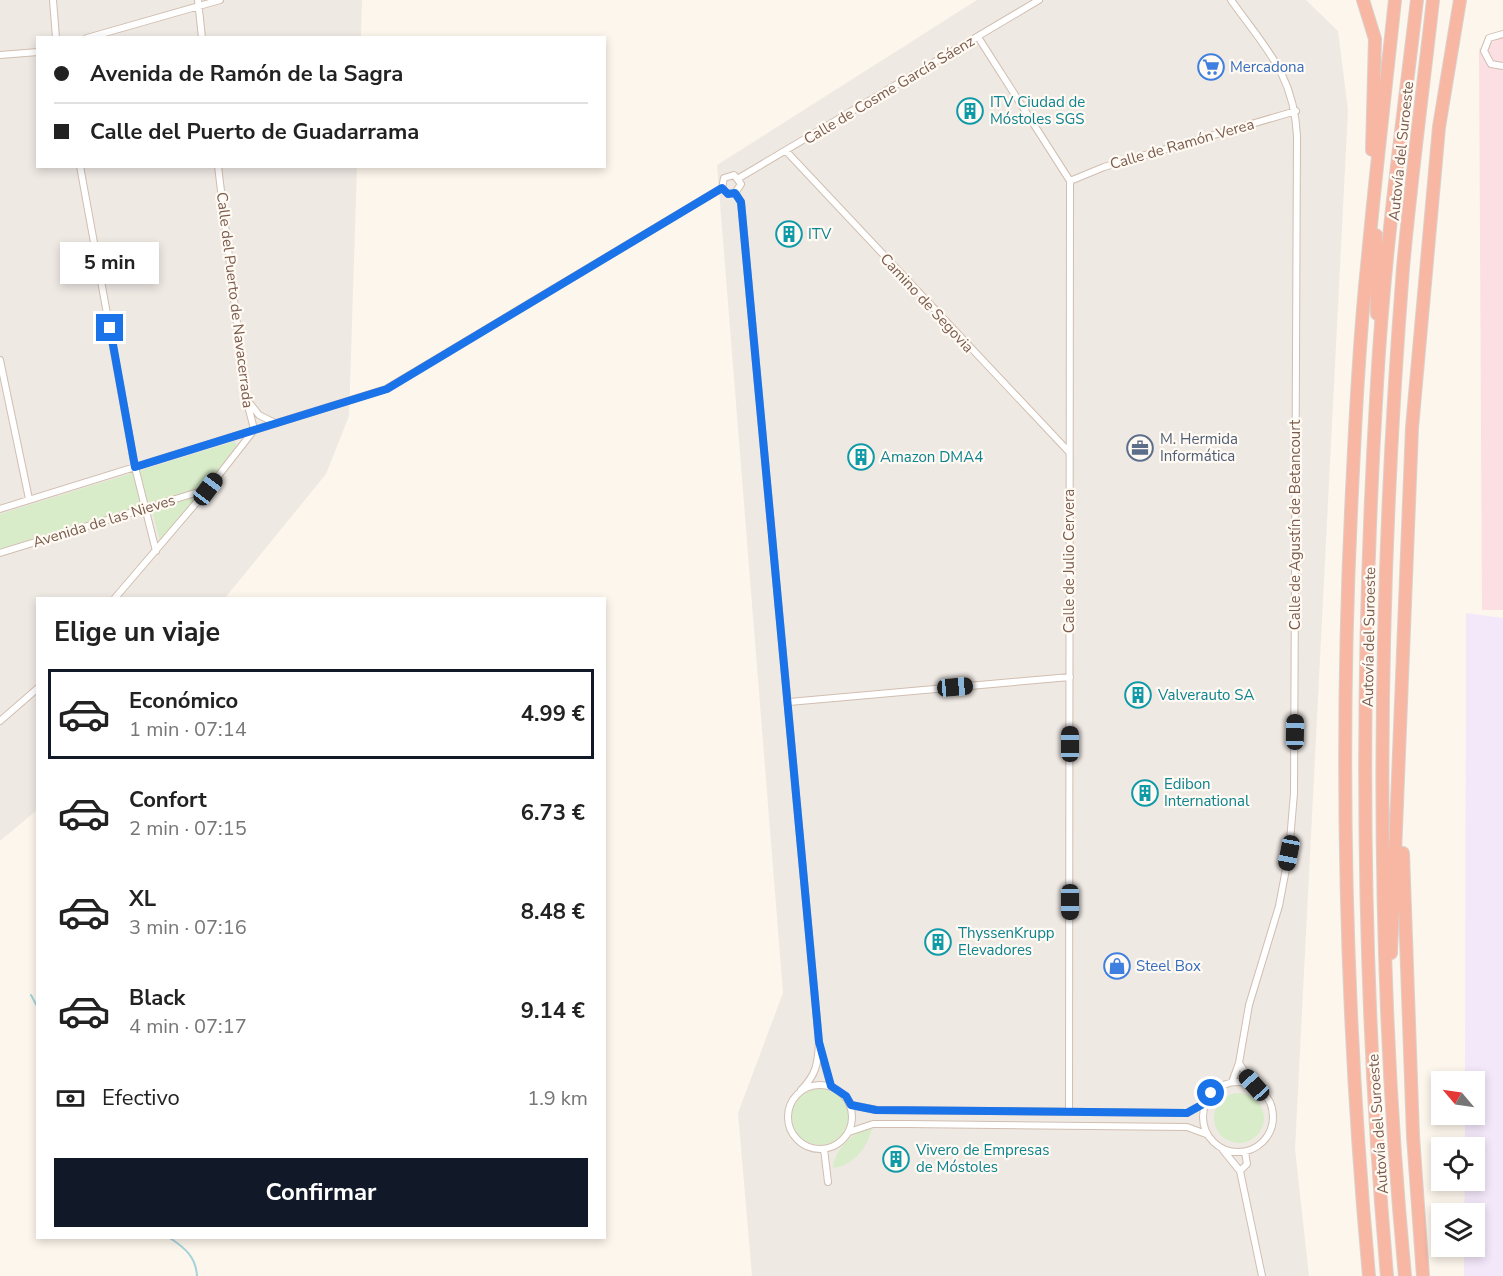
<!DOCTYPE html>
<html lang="es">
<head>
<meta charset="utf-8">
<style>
  :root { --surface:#fff; --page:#f6f6f6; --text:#222; --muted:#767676; --line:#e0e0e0; --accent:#111827 }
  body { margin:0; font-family:"Nunito Sans",sans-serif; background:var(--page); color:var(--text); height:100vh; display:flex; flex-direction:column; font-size:22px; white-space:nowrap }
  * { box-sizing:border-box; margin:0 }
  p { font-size:20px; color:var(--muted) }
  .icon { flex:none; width:33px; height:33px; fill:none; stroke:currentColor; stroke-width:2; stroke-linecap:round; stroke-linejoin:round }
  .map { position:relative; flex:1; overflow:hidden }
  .details { position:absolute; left:36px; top:597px; width:570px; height:642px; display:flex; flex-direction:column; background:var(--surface); border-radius:0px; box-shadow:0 3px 9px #0003 }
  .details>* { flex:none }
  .guide { position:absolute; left:36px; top:36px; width:570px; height:132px; border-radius:0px; box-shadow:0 3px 9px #0003; display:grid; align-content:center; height:132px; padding:0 18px; background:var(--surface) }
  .needle { width:39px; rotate:299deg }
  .buttons { position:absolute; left:1431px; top:1071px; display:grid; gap:12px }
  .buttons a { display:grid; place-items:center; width:54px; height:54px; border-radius:0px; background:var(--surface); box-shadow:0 3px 9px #0003; font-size:30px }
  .end { position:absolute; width:27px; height:27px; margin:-14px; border:8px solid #1a73e8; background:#fff; box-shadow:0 0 0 3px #fff }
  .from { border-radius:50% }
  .bubble { position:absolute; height:42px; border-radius:0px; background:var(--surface); box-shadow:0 3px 9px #0003; font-size:20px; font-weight:700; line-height:42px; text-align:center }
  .car { position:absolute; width:18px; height:36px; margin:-18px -9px; border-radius:8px; box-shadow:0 0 4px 2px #0007; background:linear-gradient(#222 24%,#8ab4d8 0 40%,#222 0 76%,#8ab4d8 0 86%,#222 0) }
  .guide b { display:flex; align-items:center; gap:21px; height:57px; font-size:22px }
  .guide b+b { border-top:2px solid var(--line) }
  .guide i { width:15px; height:15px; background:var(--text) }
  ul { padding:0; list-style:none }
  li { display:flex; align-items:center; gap:18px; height:90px; margin:0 12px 9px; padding:0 6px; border:3px solid transparent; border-radius:0px }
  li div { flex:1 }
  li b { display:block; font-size:22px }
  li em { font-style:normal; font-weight:700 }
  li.on { border-color:var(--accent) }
  li>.icon { width:54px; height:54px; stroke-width:1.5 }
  h2 { padding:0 18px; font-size:27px; line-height:72px }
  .pay { display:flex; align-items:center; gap:15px; height:66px; padding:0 18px; font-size:22px }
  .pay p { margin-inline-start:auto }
  .action { display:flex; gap:12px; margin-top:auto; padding:12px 18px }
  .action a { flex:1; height:69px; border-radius:0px; background:var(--accent); color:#fff; font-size:24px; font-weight:700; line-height:69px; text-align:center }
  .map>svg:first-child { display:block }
</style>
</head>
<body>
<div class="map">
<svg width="1503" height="1276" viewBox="0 0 1503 1276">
  <rect width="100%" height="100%" fill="#fdf6ec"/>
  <!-- industrial -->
  <path fill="#efe9e4" d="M0,0h362l-1,37 -323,1v128l319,1 -8,249 -23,58 -101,124h-187l-1,212 -37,31z
    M977,0h329l32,31 10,79 -53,1039 14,127h-557l-14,-163 45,-120 -66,-828z"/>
  <!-- education -->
  <path fill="#f3e8fa" d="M1466,613l37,5v658h-39v-29l10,-1v-32l-10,-1 1,-32 9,-1v-32l-9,-1v-32l9,-1v-32l-9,-1z"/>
  <!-- medical -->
  <path fill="#fbdfe3" d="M1503,36v574h-21l-3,-561z"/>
  <!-- green -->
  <path fill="#d8ecc9" d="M235,441l2,6 -77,94 -10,-38 -150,46v-35z
    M792 1117a28 28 0 1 1 56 0a28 28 0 1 1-56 0Z
    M1214 1118a25 25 0 1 1 50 0a25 25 0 1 1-50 0Z
    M864,1129h8c-5,19 -19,37 -39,39 1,-16 17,-33 31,-39z"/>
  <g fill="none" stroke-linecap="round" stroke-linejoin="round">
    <!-- stream -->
    <path stroke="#a5d3da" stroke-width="2" d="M31,995l7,13
      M170,1238c15,10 26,19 27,38"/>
    <!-- street casing -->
    <g stroke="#d1beb0" stroke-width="8">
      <path id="street" d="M53,0l3,38
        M198,0l4,38
        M1231,0c34,48 63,74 66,136l-3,657 -5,60 -10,53 -30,99 -10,58 -7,19
        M1503,34l-14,4 -5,13 7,13 12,2
        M978,37l92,144 -1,931
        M87,38l133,-38
        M0,55l38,-3
        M786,151l283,301
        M80,166l55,301 21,84
        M218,166l28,232 8,31
        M739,178l300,-178
        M1070,181l34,-14 192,-56
        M722,188l2,-10 10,-3 7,9 -6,9
        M735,193l6,9 78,840c-1,22 -3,33 -18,48
        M0,360l29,139
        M248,401l11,14 16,8
        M0,509l386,-120 336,-201
        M0,553l208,-64
        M115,598l93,-109 46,-59
        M789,702l281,-25
        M0,721l38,-33
        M820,1049l11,37
        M1239,1063l14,21
        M1203 1117a35 35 0 1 1 70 0a35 35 0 1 1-70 0Z
        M788 1117a32 32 0 1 1 64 0a32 32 0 1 1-64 0Z
        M851,1105l26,5 310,3 18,-10
        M849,1132l24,-8h34l280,3 19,7
        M824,1149l4,33
        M1223,1150l17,21 22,105
        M1240,1171l7,-7 -2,-12"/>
    </g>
    <!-- highway casing -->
    <g stroke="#dad1cd" stroke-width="14">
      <path id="highway" d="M1363,0l12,39 -3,111
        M1376,235l1,79
        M1403,853l10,283 10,140
        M1391,953l21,-525 27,-301 21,-127
        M1369,1276c-23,-253 -30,-510 -18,-764 4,-85 8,-171 17,-256 8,-86 18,-171 27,-256
        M1387,1276c-26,-297 -28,-595 -10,-892 7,-128 25,-257 40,-384
        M1405,1276c-32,-336 -28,-672 -2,-1008 8,-89 20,-179 30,-268"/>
    </g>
    <!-- street -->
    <use href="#street" stroke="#fff" stroke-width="6"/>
    <!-- highway -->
    <use href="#highway" stroke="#f7b7a3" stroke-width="12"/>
  </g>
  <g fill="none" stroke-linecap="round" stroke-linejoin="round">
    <!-- route -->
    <path stroke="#1a73e8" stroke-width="8" d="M110,328l25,139 252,-78 335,-201 6,6 7,-1 6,9 78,840 12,44 15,10 5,9 25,5 311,3 18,-10 6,-10"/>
  </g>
  <!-- icons -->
  <defs>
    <g id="supermarket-ring" transform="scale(1.35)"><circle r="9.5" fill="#fffaf3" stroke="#3f7fe0" stroke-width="1.5"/><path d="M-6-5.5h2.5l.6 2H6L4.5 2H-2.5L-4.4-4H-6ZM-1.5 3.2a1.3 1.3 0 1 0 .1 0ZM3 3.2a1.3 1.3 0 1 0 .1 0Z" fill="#3f7fe0"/></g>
    <g id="building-ring" transform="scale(1.35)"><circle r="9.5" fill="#fffaf3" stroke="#0f9aa8" stroke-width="1.5"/><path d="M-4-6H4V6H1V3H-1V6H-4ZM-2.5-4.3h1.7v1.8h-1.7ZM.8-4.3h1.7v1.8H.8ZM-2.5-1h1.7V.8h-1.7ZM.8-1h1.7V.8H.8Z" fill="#0f9aa8"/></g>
    <g id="office-ring" transform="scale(1.35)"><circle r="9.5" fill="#fffaf3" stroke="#5c6f8a" stroke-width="1.5"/><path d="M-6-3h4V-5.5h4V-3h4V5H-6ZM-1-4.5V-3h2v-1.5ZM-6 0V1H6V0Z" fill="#5c6f8a"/></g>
    <g id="shop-ring" transform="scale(1.35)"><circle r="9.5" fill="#fffaf3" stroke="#3f7fe0" stroke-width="1.5"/><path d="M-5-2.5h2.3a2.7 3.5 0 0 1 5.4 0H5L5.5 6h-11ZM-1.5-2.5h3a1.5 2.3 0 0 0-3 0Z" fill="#3f7fe0"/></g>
  </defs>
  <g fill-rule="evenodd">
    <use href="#supermarket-ring" x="1211" y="67"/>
    <use href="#building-ring" x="970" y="111"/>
    <use href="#building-ring" x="789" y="234"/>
    <use href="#office-ring" x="1140" y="448"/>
    <use href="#building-ring" x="861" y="457"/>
    <use href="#building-ring" x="1138" y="695"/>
    <use href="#building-ring" x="1145" y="793"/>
    <use href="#building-ring" x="938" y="942"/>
    <use href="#shop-ring" x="1117" y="966"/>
    <use href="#building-ring" x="896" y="1159"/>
  </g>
  <g text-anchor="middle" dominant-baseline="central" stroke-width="4.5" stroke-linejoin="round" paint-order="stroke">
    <!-- shop labels -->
    <g font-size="15" fill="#366cbe" stroke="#fffaf3" text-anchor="start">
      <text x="1230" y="67">Mercadona</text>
      <text x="1136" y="966">Steel Box</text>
    </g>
    <!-- street labels -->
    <g font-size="15" fill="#7a5c4d" stroke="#fffaf3">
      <text transform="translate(889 90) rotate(-31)">Calle de Cosme García Sáenz</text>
      <text transform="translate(1182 144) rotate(-16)">Calle de Ramón Verea</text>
      <text transform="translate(1401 151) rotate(-84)">Autovía del Suroeste</text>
      <text transform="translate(235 300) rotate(83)">Calle del Puerto de Navacerrada</text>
      <text transform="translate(927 303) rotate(47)">Camino de Segovia</text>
      <text transform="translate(104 521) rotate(-17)">Avenida de las Nieves</text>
      <text transform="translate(1295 525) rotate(-90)">Calle de Agustín de Betancourt</text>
      <text transform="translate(1069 561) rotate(-90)">Calle de Julio Cervera</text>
      <text transform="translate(1369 637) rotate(-89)">Autovía del Suroeste</text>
      <text transform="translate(1378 1124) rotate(-94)">Autovía del Suroeste</text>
    </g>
    <!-- culture labels -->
    <g font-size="15" fill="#0d838f" stroke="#fffaf3" text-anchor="start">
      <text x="990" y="102">ITV Ciudad de<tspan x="990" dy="17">Móstoles SGS</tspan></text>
      <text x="808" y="234">ITV</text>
      <text x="880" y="457">Amazon DMA4</text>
      <text x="1158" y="695">Valverauto SA</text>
      <text x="1164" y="784">Edibon<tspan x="1164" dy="17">International</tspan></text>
      <text x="958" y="933">ThyssenKrupp<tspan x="958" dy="17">Elevadores</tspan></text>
      <text x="916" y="1150">Vivero de Empresas<tspan x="916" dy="17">de Móstoles</tspan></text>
    </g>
    <!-- service labels -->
    <g font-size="15" fill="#4e5e75" stroke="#fffaf3" text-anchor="start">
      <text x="1160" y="439">M. Hermida<tspan x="1160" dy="17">Informática</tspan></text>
    </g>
  </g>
</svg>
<div class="buttons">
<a><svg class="needle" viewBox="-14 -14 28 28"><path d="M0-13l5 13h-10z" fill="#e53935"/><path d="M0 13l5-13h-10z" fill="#767676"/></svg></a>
<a><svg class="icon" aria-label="locate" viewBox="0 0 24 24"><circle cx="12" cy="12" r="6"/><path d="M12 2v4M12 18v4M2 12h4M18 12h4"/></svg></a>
<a><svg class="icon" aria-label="layers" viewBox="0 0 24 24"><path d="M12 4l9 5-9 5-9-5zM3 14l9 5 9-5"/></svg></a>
</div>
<i class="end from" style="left:1211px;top:1093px"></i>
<i class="end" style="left:110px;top:328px"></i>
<div class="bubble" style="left:60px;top:242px;width:99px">5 min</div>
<i class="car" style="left:208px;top:489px;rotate:37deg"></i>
<i class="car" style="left:955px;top:687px;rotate:85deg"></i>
<i class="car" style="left:1295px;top:732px;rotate:1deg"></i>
<i class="car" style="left:1070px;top:744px;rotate:0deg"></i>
<i class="car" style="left:1289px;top:853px;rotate:191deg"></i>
<i class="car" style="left:1070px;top:902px;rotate:180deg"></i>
<i class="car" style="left:1254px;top:1085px;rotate:318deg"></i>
<div class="guide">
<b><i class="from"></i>Avenida de Ramón de la Sagra</b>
<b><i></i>Calle del Puerto de Guadarrama</b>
</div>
<section class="details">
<h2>Elige un viaje</h2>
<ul>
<li class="on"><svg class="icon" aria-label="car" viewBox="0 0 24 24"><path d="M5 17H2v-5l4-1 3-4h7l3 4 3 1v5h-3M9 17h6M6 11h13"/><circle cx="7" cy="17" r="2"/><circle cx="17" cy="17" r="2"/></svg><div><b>Económico</b><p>1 min · 07:14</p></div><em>4.99 €</em></li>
<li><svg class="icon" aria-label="car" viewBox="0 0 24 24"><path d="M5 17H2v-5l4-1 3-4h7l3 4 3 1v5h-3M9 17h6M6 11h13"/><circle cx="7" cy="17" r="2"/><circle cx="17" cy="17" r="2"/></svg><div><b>Confort</b><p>2 min · 07:15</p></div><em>6.73 €</em></li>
<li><svg class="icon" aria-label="car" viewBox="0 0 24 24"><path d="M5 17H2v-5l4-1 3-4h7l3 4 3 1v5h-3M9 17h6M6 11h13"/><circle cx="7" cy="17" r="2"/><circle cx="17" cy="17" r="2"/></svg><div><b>XL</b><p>3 min · 07:16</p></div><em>8.48 €</em></li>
<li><svg class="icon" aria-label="car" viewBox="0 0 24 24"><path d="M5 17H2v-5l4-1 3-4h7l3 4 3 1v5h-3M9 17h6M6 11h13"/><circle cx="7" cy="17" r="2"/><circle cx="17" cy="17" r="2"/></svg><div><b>Black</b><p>4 min · 07:17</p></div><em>9.14 €</em></li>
</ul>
<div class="pay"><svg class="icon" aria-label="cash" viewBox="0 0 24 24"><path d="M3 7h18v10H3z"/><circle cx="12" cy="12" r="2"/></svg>Efectivo<p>1.9 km</p></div>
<div class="action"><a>Confirmar</a></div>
</section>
</div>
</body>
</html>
